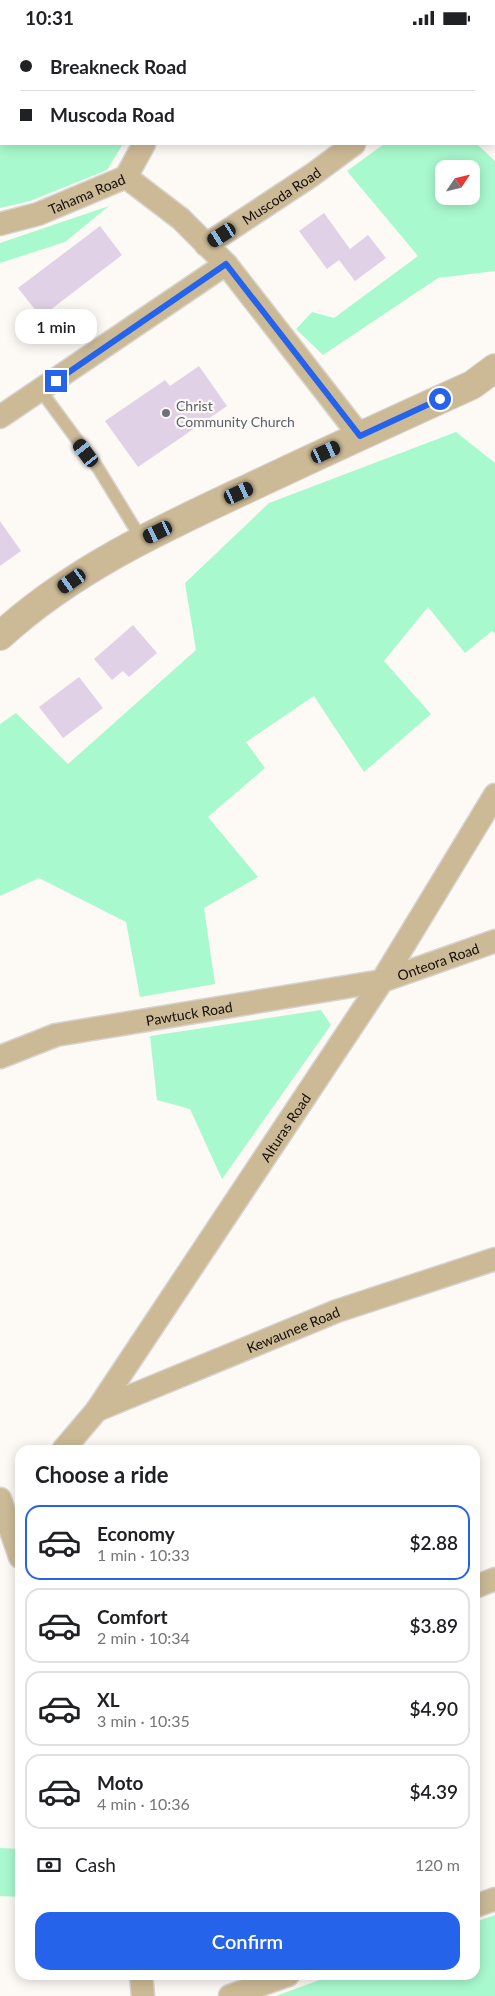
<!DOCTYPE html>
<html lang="en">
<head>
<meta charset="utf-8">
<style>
  :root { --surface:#fff; --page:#f2f2f2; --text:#202124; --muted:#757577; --line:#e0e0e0; --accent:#2563eb }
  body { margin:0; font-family:Lato,sans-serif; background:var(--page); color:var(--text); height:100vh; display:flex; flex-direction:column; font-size:19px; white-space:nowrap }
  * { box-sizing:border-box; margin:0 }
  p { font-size:16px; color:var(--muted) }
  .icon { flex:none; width:28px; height:28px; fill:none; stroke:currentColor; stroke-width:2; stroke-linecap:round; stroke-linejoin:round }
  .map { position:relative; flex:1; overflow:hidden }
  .details { position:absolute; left:15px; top:1410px; width:465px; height:535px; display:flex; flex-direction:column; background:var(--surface); border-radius:15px; box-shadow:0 2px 12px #0003 }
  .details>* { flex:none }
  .top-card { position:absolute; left:0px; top:0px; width:495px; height:110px; box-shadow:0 2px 12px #0003; display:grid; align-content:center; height:110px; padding:0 20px; background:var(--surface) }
  .needle { width:32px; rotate:55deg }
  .tools { position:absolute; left:435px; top:125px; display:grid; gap:10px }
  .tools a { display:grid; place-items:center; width:45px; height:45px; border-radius:10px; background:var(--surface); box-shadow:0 2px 12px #0003; font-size:25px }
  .end { position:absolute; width:22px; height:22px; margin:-11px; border:6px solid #2563eb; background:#fff; box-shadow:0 0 0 2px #fff }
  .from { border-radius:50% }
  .bubble { position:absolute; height:35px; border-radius:15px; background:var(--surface); box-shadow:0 2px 12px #0003; font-size:16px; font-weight:600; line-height:35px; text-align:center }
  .car { position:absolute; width:15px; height:30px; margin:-15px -8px; border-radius:6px; box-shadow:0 0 4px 1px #0007; background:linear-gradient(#222 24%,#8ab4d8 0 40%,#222 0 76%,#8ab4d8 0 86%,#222 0) }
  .top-card b { display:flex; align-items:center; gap:18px; height:48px; font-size:19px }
  .top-card b+b { border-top:1px solid var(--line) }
  .top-card i { width:12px; height:12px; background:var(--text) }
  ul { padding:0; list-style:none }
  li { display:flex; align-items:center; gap:15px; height:75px; margin:0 10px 8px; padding:0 10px; border:2px solid var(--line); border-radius:15px }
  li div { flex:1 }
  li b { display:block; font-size:19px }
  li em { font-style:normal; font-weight:600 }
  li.on { border-color:var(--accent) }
  li>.icon { width:45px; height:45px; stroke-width:1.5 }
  h2 { padding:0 20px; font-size:22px; line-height:60px }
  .pay { display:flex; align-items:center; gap:12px; height:55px; padding:0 20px; font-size:19px }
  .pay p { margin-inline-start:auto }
  .button { display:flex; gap:10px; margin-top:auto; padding:10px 20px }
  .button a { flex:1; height:58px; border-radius:15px; background:var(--accent); color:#fff; font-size:20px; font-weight:600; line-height:58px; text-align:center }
  .status { display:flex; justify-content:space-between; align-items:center; height:35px; padding:0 25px; background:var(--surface); direction:ltr }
  .status svg { height:14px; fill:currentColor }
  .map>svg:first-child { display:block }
</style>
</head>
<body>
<div class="status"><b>10:31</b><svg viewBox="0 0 49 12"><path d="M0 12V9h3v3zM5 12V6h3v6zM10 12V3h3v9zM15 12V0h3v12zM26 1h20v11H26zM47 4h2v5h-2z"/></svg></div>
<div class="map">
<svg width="495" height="1961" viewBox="0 0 495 1961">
  <rect width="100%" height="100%" fill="#fdf9f5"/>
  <!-- green -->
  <path fill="#a9f9ce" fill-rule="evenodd" d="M0,0h180l-179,1v108h122l-16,26 -77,31 -30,7z
    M211,0h233l1,1h-235z
    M384,109h93l18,17v110l-57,7 -115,77 -27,-26 16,-17 22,6 84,-62 -71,-85zM444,134h27v27h-27z
    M109,171l-44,36 -65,21v-20z
    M456,397l39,31v170l-3,-2 -27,22 -37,-46 -44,54 47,53 -67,58 -50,-76 -68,46 19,26 -57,49 50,60 -54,31 11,76 -75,13 -14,-75 -87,-44 -39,18v-172l16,-11 52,51 128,-114 -11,-67 84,-80z
    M321,975l10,15 -109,154 -32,-70 -33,-9 -7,-64z
    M0,1813l20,1v48l-20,-1z
    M495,1880v81h-219l57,-21h142v-53z"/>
  <!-- building -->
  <path fill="#e1d1e7" d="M324,178l26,36 18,-14 18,23 -31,23 -16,-21 -12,9 -28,-38z
    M100,191l22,29 -81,62 -23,-29z
    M199,331l28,40 -89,61 -33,-46 60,-41 5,6z
    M0,486l21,30 -21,15z
    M133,590l24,28 -28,24 -6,-6 -11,9 -18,-21z
    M79,642l24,31 -40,30 -24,-31z"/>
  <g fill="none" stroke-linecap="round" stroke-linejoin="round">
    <!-- service casing -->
    <g stroke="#d7d3cf" stroke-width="14">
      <path id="service" d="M41,356l57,77 44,72"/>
    </g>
    <!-- minor casing -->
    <g stroke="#d7d3cf" stroke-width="25">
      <g id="minor">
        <path d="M193,1v-1"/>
        <path d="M492,1l1,-1"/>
        <path d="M126,142l18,-33"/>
        <path id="s1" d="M0,189l38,-10 88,-37 55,42 45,45 134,172"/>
        <path id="s2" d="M206,210l106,-70 42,-31"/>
        <path d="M0,382l226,-153"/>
        <path id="s3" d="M0,1022l56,-22 326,-54 113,-40"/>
        <path id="s4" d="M97,1375l240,-99 158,-52"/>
        <path id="s5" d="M63,1415l34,-40 285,-429 113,-186"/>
        <path d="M0,1464l20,58"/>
        <path d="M475,1552l20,-8"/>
        <path d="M475,1871l20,-7"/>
        <path d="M141,1940l2,21"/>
        <path d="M230,1961l58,-21"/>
      </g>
    </g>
    <!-- tertiary casing -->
    <g stroke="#d7d3cf" stroke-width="30">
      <path id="tertiary" d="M0,601c72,-66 161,-107 249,-148 74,-35 148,-69 223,-103l23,-17"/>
    </g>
    <!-- service -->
    <use href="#service" stroke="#ccba96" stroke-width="11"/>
    <!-- minor -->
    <use href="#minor" stroke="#ccba96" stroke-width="22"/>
    <!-- tertiary -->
    <use href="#tertiary" stroke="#ccba96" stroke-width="28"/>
  </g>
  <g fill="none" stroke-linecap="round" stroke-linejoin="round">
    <!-- route -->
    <path stroke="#2563eb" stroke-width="6" d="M56,346l170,-117 134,172 80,-37"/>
  </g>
  <!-- markers -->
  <circle fill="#6b7280" stroke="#fdf9f5" stroke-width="2" cx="166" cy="378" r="5"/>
  <g text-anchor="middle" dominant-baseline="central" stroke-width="4.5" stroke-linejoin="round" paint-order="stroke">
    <!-- street labels -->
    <g font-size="14" fill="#120b05" stroke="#fdf9f5">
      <text stroke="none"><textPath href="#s2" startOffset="90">Muscoda Road</textPath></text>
      <text stroke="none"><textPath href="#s1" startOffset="92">Tahama Road</textPath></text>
      <text stroke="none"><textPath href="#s3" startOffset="450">Onteora Road</textPath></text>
      <text stroke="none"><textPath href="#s3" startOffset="195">Pawtuck Road</textPath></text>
      <text stroke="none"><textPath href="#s5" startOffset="392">Alturas Road</textPath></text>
      <text stroke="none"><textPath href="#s4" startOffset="212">Kewaunee Road</textPath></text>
    </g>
    <!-- worship labels -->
    <g font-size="14" fill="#5b616d" stroke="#fdf9f5" text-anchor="start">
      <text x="176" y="370">Christ<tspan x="176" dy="16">Community Church</tspan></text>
    </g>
  </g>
</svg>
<div class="tools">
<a><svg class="needle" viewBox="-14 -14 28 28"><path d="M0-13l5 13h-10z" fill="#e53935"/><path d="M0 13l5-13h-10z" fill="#757577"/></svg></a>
</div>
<i class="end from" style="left:440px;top:364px"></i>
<i class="end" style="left:56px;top:346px"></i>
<div class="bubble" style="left:15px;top:274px;width:82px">1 min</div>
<i class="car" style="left:222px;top:200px;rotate:237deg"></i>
<i class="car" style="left:326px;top:417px;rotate:65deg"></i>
<i class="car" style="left:86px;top:418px;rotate:323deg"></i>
<i class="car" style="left:239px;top:458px;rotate:65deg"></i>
<i class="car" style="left:158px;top:497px;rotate:244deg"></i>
<i class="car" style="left:72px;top:546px;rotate:235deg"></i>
<div class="top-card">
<b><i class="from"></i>Breakneck Road</b>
<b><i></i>Muscoda Road</b>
</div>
<section class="details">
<h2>Choose a ride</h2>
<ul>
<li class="on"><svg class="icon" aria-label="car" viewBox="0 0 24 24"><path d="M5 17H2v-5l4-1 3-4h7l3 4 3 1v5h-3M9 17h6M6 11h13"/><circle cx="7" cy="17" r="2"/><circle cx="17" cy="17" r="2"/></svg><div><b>Economy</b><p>1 min · 10:33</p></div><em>$2.88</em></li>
<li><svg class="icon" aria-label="car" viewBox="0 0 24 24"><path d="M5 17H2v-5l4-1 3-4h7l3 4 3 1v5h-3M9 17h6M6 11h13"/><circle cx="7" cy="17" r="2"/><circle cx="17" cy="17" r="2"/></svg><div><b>Comfort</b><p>2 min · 10:34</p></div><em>$3.89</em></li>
<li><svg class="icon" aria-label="car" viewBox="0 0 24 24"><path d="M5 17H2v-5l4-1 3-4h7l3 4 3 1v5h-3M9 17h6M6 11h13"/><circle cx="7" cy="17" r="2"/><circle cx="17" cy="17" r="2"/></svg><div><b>XL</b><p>3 min · 10:35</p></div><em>$4.90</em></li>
<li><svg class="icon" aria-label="car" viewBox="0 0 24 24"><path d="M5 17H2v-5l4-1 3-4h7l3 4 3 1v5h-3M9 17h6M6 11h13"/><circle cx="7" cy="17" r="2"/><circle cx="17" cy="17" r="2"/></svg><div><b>Moto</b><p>4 min · 10:36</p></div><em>$4.39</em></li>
</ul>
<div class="pay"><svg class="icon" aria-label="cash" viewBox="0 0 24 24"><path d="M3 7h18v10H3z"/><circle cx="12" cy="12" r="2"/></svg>Cash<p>120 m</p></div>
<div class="button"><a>Confirm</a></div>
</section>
</div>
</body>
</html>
